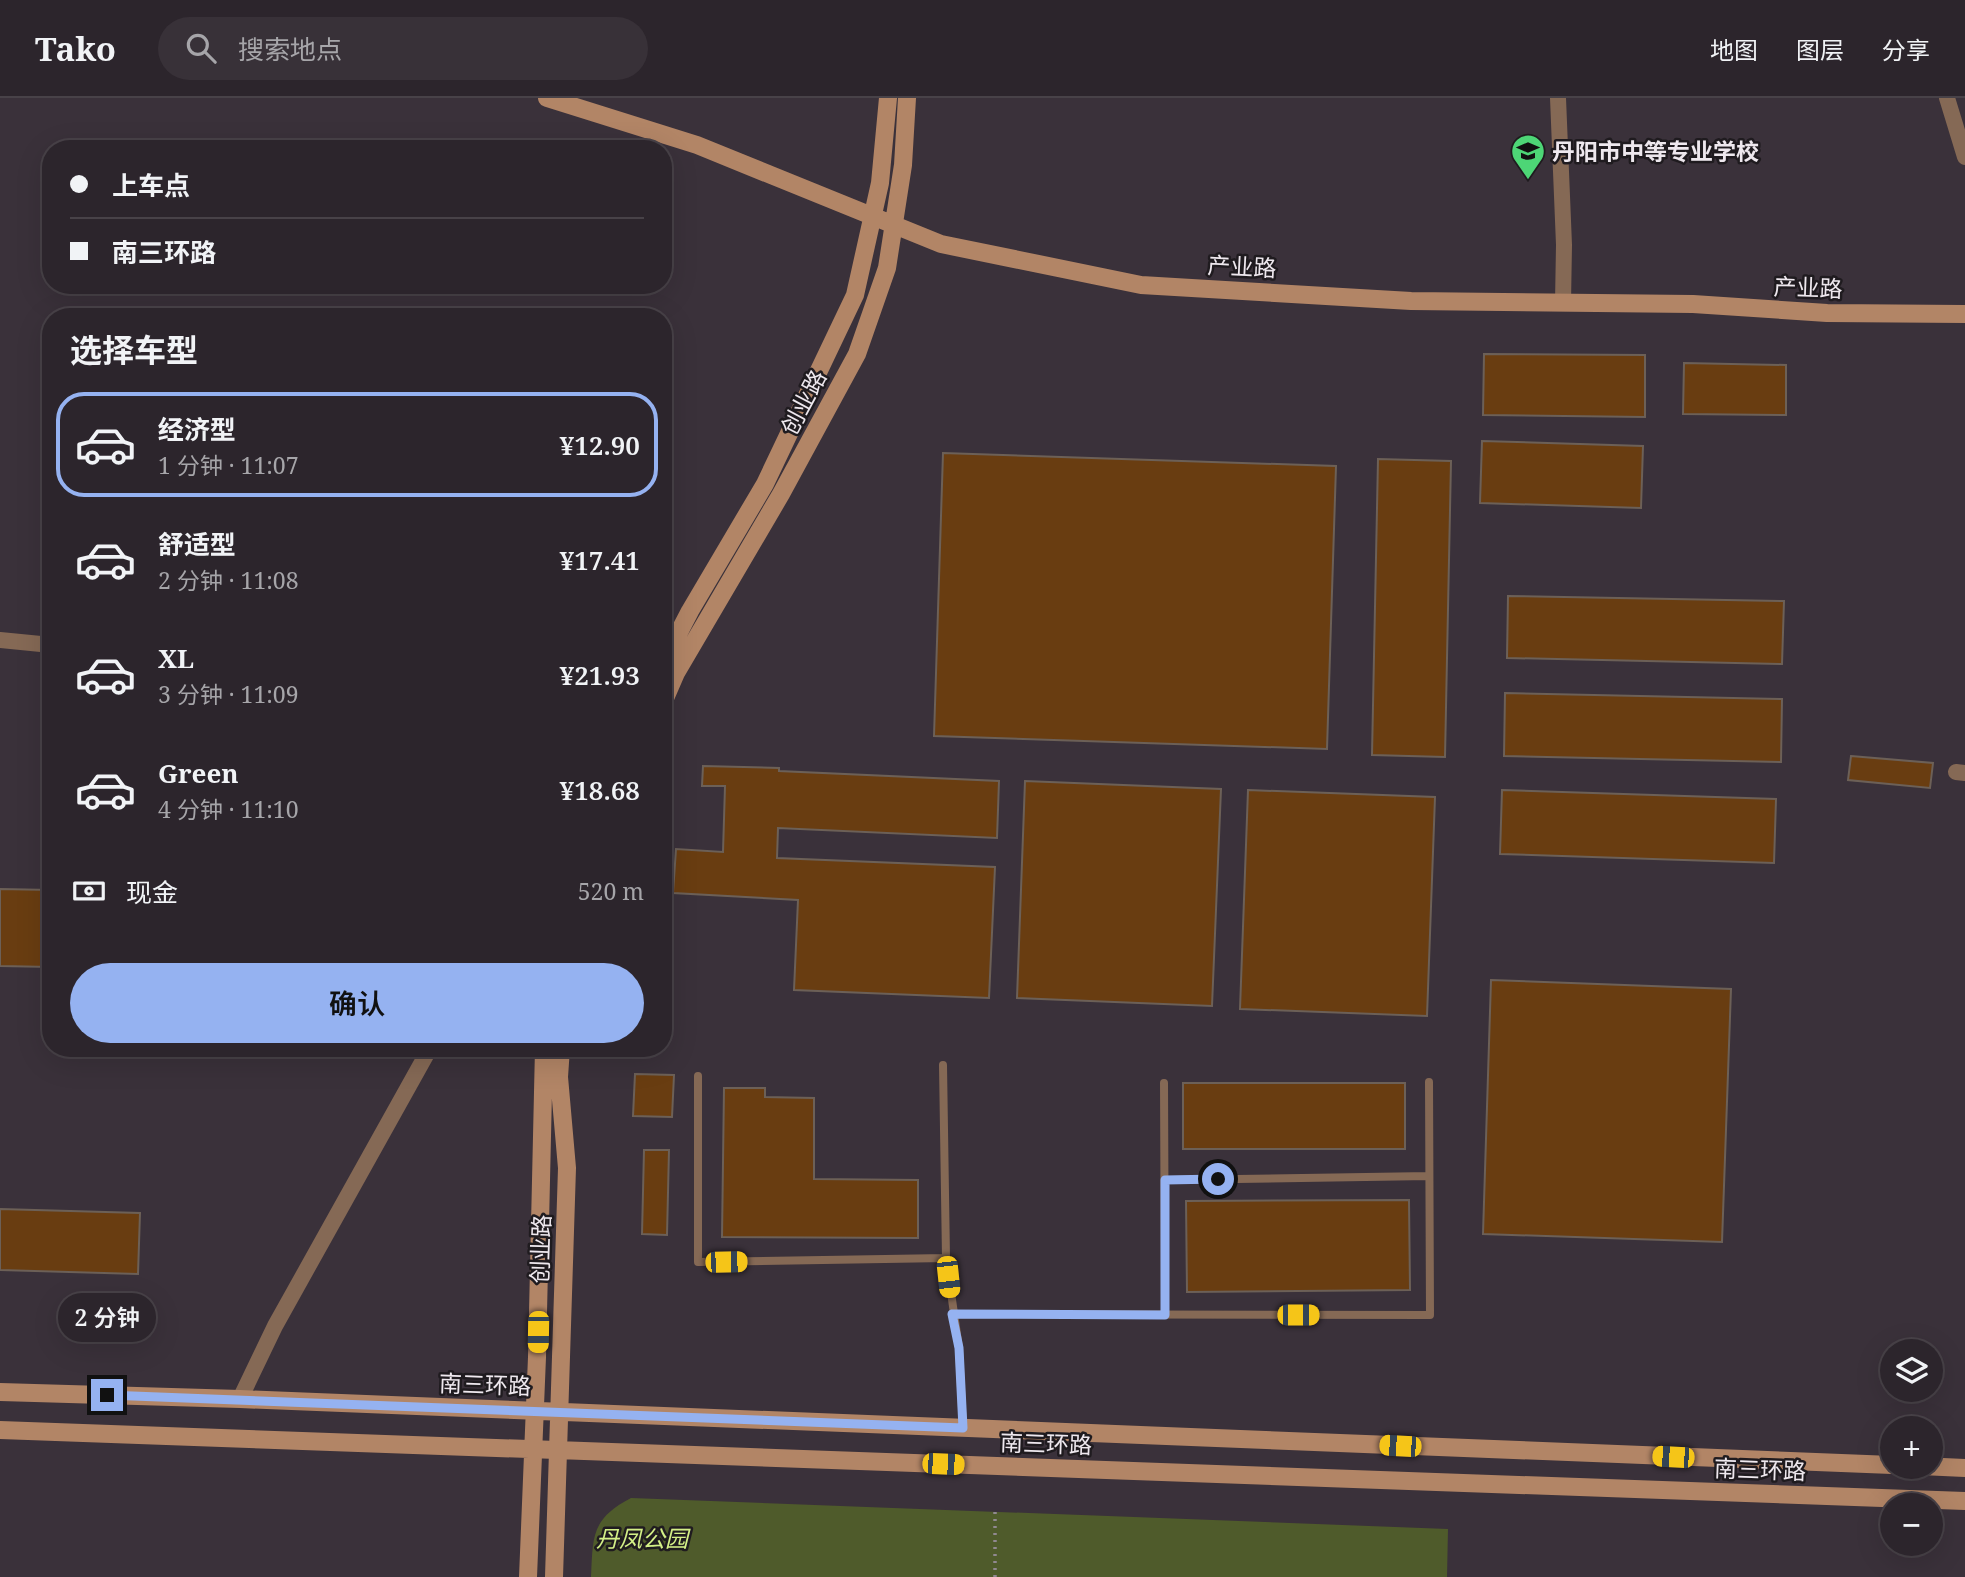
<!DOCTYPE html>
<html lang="zh">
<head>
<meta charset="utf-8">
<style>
  :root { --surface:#2c252c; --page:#383138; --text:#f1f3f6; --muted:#a6a5a9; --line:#484248; --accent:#95b2f1 }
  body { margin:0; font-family:"Noto Serif","Noto Sans SC",serif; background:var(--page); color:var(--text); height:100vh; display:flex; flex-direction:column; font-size:26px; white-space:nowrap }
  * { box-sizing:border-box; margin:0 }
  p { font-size:23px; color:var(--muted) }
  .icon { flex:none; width:38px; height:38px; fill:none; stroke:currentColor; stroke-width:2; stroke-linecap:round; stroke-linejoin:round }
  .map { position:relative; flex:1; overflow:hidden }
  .panel { position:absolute; left:42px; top:210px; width:630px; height:749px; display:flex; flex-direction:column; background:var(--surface); border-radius:28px; box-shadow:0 7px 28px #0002,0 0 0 2px var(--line) }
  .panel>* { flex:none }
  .guide { position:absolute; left:42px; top:42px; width:630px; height:154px; border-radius:28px; box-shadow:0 7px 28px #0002,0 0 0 2px var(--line); display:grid; align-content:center; height:154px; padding:0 28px; background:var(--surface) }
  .buttons { position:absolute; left:1880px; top:1241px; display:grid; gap:14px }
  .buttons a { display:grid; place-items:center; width:63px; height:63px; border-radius:50%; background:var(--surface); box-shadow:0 7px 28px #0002,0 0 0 2px var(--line); font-size:35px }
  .end { position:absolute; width:32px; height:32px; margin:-16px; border:9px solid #95b2f1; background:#111; box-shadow:0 0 0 4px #111 }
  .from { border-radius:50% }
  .bubble { position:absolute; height:49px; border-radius:24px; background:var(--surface); box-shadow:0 7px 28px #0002,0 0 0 2px var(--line); font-size:23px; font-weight:600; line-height:49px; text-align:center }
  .car { position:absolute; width:21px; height:42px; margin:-21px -10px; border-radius:9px; box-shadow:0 0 5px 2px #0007; background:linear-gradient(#f5c518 24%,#345 0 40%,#f5c518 0 76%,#345 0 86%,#f5c518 0) }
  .guide b { display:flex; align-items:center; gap:24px; height:66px; font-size:26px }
  .guide b+b { border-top:2px solid var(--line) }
  .guide i { width:18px; height:18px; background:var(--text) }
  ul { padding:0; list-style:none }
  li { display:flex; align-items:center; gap:21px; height:105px; margin:0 14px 10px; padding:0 14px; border:4px solid transparent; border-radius:28px }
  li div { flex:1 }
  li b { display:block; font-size:26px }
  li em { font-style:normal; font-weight:600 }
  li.active { border-color:var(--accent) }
  li>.icon { width:63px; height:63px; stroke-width:1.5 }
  h2 { padding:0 28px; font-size:32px; line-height:84px }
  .pay { display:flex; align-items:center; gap:18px; height:77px; padding:0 28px; font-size:26px }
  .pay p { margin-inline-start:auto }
  .action { display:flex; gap:14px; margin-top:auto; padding:14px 28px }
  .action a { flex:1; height:80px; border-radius:42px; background:var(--accent); color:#111; font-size:28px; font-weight:600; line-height:80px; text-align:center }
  header { display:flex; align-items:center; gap:42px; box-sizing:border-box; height:98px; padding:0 35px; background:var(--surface); border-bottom:2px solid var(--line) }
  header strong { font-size:33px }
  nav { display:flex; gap:38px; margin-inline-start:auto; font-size:24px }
  .search { width:490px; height:63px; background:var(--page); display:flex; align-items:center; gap:18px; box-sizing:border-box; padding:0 24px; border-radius:38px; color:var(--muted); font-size:26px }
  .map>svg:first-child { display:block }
</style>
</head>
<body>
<header>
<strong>Tako</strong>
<div class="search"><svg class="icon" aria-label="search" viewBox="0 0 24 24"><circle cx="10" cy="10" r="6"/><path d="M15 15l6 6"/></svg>搜索地点</div>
<nav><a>地图</a><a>图层</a><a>分享</a></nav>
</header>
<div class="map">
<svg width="1965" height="1479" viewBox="0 0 1965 1479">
  <rect width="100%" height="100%" fill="#3a313a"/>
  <!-- green -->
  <path fill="#4f5b2b" d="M631,1400l817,31 -1,48h-856c2,-41 0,-58 40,-79z"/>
  <!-- building -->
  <path fill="#693d11" stroke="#6c6057" stroke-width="2" d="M1484,256l161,1v62l-162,-2z
    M1684,265l102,2v50l-103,-1z
    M1482,343l161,5 -2,62 -161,-5z
    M943,355l393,13 -9,283 -393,-13z
    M1378,361l73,2 -6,296 -73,-2z
    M1508,498l276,5 -2,63 -275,-6z
    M1505,595l277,6 -1,63 -277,-6z
    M1851,658l82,7 -3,25 -82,-8z
    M703,668l76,2v3l220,10 -2,57 -219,-10 -1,30 218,9 -6,131 -195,-8 4,-90 -125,-7 3,-44 47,3 2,-66h-23z
    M1025,683l196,8 -9,217 -195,-8z
    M1248,692l187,7 -8,219 -187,-7z
    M1502,692l274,9 -2,64 -274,-9z
    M0,791l51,1v77l-51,-1z
    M1491,882l240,9 -9,253 -239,-8z
    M635,976l39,1 -2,42 -39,-1z
    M1183,985h222v66h-222z
    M724,990h41v9l49,1v81l104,1v58l-196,-1z
    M644,1052h25l-2,85 -25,-1z
    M1409,1102l1,90 -223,2 -1,-91z
    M0,1111l140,4 -2,61 -138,-4z"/>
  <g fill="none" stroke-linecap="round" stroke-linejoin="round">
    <!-- path -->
    <path stroke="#918991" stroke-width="3.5" stroke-dasharray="2 5" stroke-linecap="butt" d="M995,1479v-65"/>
    <!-- lane -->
    <path stroke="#856955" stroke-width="8" d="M943,967l3,193 13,90 4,80
      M698,978v186l248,-4
      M1164,985l1,232
      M1165,1082l264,-4
      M952,1216l478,1 -1,-233"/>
    <!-- street -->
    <path stroke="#856955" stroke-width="16" d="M1558,0l6,147 -1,58
      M1947,0l18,59
      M0,542l51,5
      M1956,674l9,1
      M240,1301l35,-73 155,-278"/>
    <!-- secondary -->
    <path stroke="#b28566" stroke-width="18" d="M547,0l150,47 244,99 200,41 270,16 282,3 134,9 138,1
      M663,565l27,-52 75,-127 90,-189 25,-112 8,-85
      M663,605l13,-30 105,-179 76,-140 30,-86 16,-103 4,-67
      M0,1294l240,7 1652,66
      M0,1332l1965,71
      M1921,1368l44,2
      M528,1479l9,-220 7,-309
      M554,1479l13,-409 -8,-91 2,-29"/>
  </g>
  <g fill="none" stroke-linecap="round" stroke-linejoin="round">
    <!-- route -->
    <path stroke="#95b2f1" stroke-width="9" d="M107,1297l856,33 -4,-80 -7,-34 213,1v-135l53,-1"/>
  </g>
  <!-- icons -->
  <defs>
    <g id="school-pin" transform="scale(1.75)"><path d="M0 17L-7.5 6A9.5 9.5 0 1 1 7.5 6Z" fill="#4dd676" stroke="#1f1b1f"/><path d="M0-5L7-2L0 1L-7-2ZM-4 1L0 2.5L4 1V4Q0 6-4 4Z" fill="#111"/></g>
  </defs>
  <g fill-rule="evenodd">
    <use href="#school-pin" x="1528" y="53"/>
  </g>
  <g text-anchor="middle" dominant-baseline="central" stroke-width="5" stroke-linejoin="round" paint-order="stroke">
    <!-- poi labels -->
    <g font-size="23" font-weight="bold" fill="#eee8ee" stroke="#1f1b1f" text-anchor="start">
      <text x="1552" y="53">丹阳市中等专业学校</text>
    </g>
    <!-- street labels -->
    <g font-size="23" fill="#eee8ee" stroke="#1f1b1f">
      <text transform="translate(1242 168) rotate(3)">产业路</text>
      <text transform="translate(1808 189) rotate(2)">产业路</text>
      <text transform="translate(803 304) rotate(-62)">创业路</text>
      <text transform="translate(540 1151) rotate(-88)">创业路</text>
      <text transform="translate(485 1286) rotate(2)">南三环路</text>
      <text transform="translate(1046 1345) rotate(2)">南三环路</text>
      <text transform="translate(1760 1371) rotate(2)">南三环路</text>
    </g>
    <!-- park labels -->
    <g font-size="23" font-style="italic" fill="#d4f087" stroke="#1f1b1f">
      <text x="642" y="1440">丹凤公园</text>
    </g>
  </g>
</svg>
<div class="buttons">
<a><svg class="icon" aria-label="layers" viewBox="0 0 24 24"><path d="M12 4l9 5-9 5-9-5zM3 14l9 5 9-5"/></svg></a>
<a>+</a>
<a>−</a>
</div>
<i class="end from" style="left:1218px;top:1081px"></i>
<i class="end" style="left:107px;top:1297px"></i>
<div class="bubble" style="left:58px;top:1195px;width:98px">2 分钟</div>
<i class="car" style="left:726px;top:1164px;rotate:89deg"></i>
<i class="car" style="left:948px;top:1179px;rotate:174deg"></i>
<i class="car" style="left:1298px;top:1217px;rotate:90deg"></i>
<i class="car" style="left:538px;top:1234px;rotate:181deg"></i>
<i class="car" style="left:1400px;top:1348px;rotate:273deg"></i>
<i class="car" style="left:1673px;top:1359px;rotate:273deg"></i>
<i class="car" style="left:943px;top:1366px;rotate:92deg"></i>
<div class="guide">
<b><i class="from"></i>上车点</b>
<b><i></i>南三环路</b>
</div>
<section class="panel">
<h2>选择车型</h2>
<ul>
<li class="active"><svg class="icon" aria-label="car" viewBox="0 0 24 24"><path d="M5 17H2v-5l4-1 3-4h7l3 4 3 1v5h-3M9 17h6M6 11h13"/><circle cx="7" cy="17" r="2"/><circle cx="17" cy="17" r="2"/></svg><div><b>经济型</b><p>1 分钟 · 11:07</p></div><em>¥12.90</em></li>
<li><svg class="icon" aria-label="car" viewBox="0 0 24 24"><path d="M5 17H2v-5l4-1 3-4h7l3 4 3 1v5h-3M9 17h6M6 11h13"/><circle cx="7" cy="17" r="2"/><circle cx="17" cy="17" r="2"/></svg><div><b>舒适型</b><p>2 分钟 · 11:08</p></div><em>¥17.41</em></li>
<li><svg class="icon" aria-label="car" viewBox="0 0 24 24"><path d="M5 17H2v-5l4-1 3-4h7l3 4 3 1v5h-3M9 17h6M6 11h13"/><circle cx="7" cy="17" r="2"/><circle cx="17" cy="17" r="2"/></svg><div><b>XL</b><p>3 分钟 · 11:09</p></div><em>¥21.93</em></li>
<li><svg class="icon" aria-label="car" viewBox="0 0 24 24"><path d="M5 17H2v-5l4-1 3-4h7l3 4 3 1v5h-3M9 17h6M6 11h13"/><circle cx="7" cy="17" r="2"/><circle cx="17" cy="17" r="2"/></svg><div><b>Green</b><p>4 分钟 · 11:10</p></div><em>¥18.68</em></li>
</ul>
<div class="pay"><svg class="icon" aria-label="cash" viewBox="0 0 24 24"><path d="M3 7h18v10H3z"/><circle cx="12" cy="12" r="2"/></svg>现金<p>520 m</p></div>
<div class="action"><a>确认</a></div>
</section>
</div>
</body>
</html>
